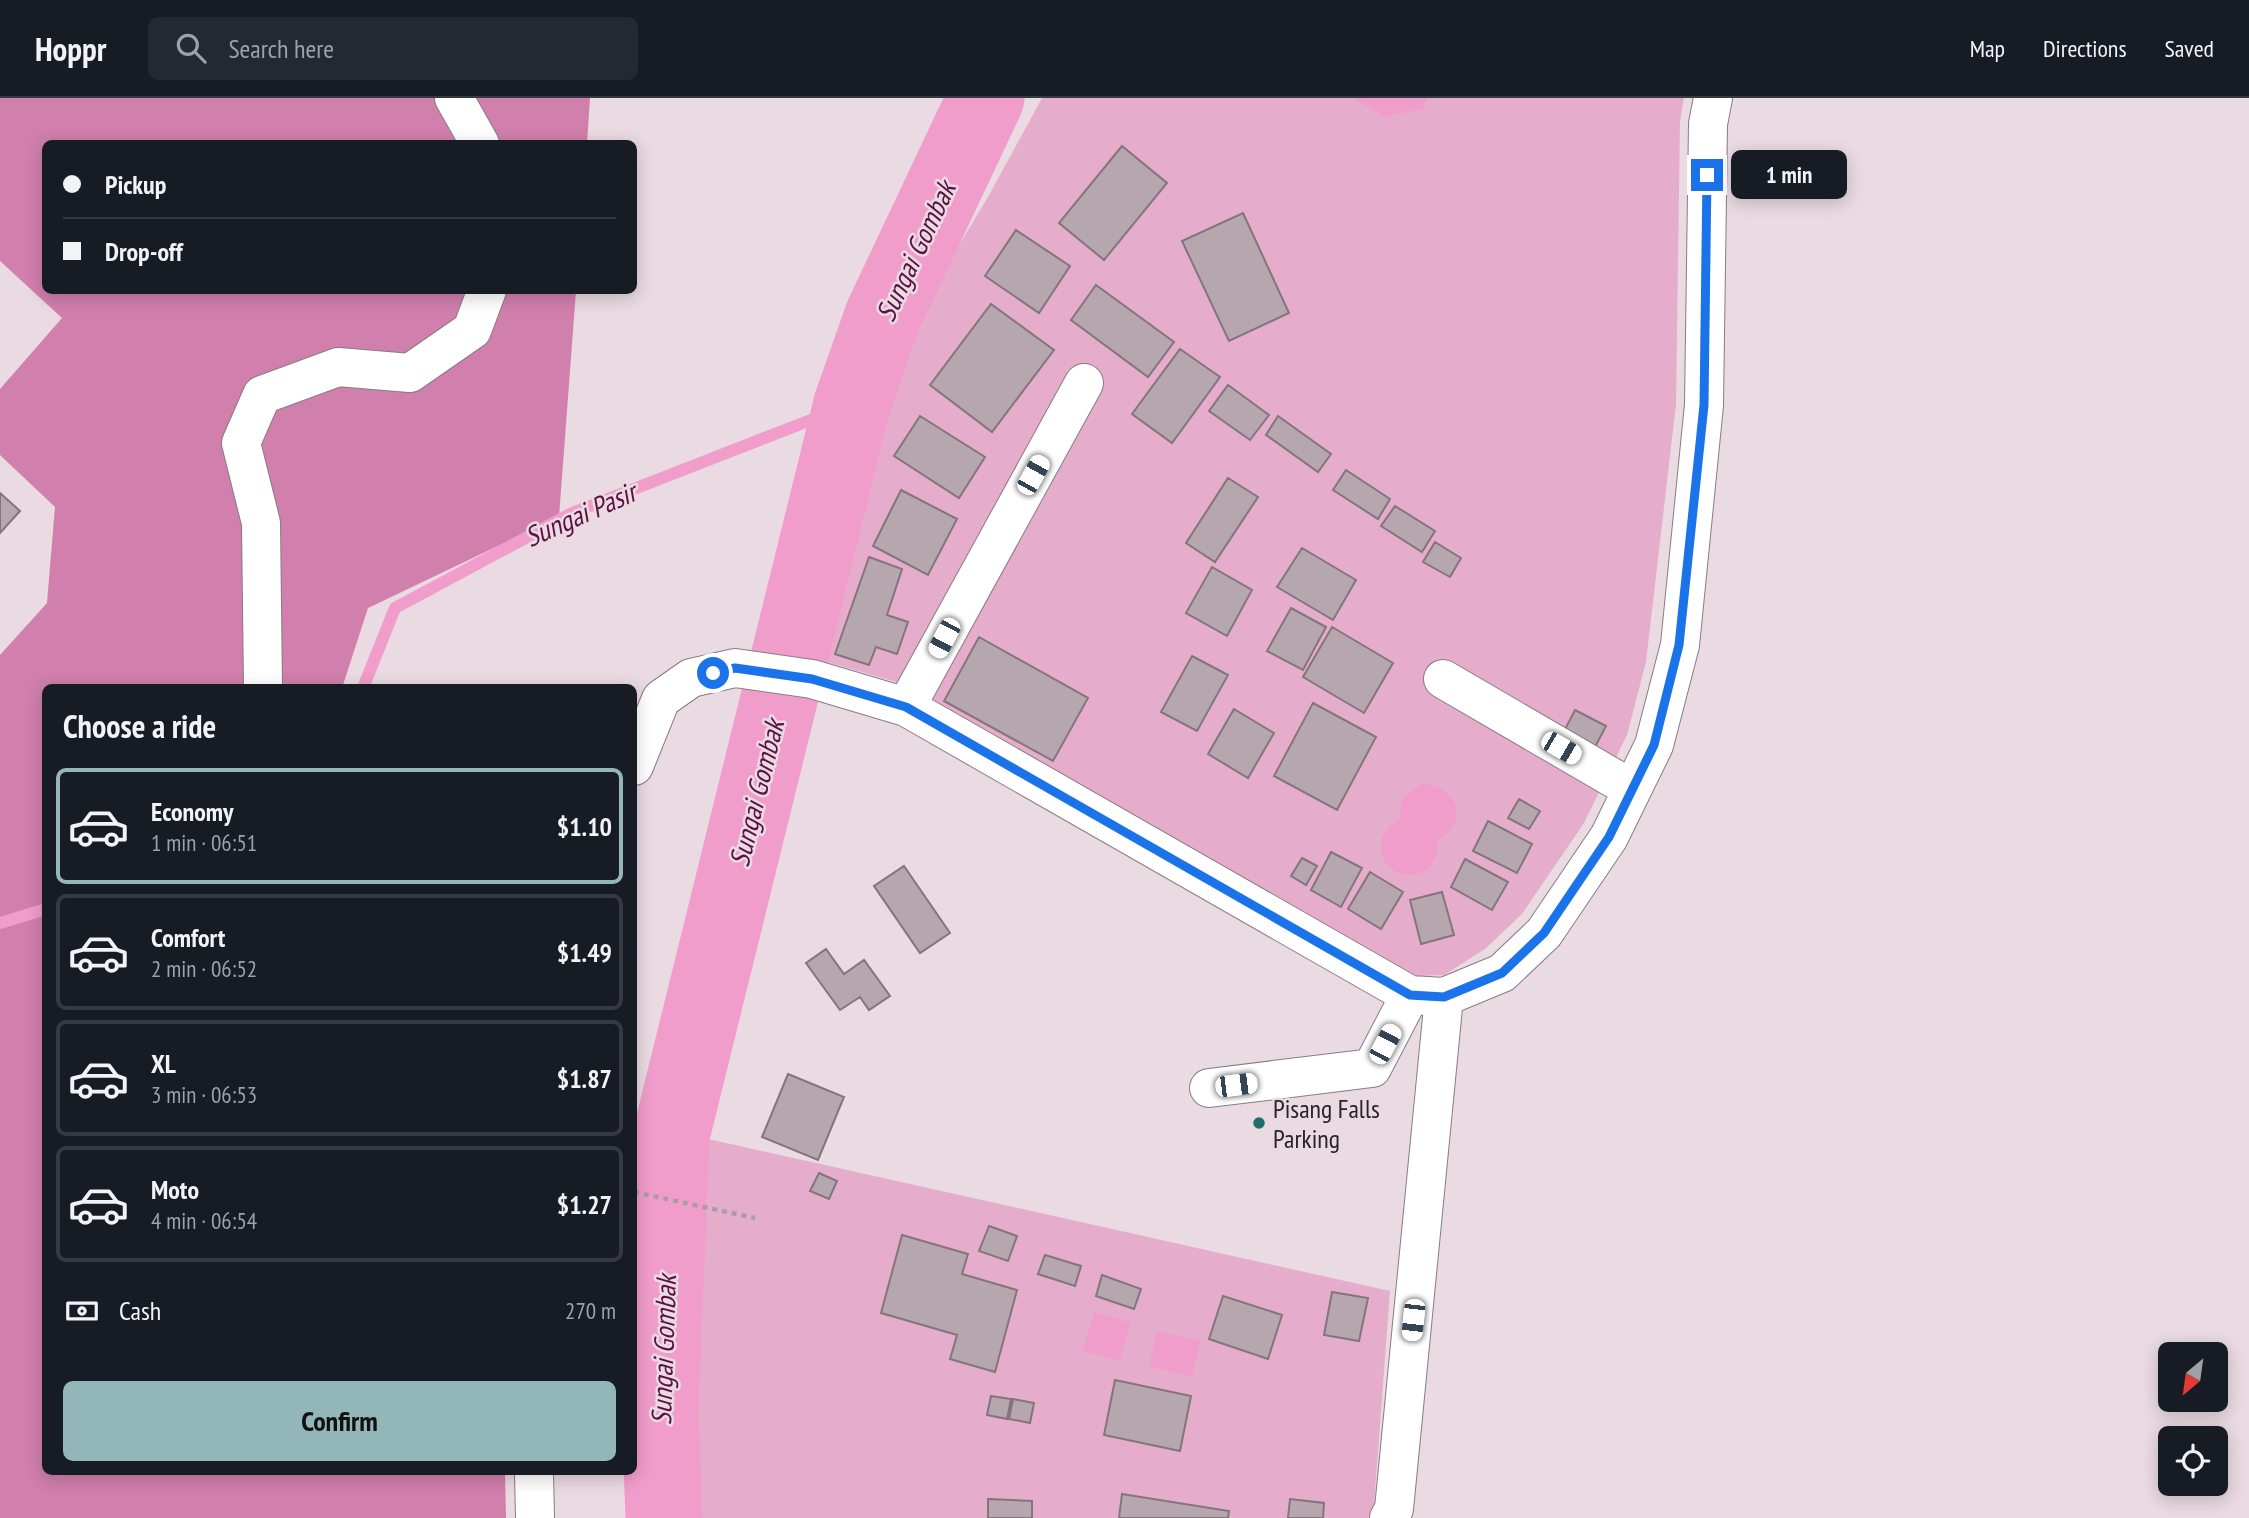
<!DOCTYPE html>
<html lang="en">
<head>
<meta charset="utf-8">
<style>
  :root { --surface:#171b24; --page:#242831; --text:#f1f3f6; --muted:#9ea1a6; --line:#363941; --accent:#93b7b9 }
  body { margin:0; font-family:"PT Sans Narrow",sans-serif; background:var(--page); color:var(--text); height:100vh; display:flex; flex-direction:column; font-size:26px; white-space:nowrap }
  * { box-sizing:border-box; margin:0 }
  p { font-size:23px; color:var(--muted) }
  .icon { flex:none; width:38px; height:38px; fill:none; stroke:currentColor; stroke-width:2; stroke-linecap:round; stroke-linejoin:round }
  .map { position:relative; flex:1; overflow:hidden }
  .drawer { position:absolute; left:42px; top:586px; width:595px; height:791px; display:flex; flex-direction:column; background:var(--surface); border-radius:10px; box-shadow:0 4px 18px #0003 }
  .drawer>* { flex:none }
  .top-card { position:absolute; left:42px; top:42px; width:595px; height:154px; border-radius:10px; box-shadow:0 4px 18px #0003; display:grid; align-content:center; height:154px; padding:0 21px; background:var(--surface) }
  .needle { width:46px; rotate:209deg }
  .controls { position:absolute; left:2158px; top:1244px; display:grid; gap:14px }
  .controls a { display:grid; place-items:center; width:70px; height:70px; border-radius:10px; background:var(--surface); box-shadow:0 4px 18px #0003; font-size:35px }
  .end { position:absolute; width:32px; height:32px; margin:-16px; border:9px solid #1a73e8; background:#fff; box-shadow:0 0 0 4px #fff }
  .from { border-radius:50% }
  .bubble { position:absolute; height:49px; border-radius:10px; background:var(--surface); box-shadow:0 4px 18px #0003; font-size:23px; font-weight:600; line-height:49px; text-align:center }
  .car { position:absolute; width:21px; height:42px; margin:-21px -10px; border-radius:9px; box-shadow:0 0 5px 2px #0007; background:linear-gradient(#fff 24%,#345 0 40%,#fff 0 76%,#345 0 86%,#fff 0) }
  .top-card b { display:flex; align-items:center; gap:24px; height:66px; font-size:26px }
  .top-card b+b { border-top:2px solid var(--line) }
  .top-card i { width:18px; height:18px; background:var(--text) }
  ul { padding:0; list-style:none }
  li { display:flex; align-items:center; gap:21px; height:116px; margin:0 14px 10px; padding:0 7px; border:4px solid var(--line); border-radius:10px }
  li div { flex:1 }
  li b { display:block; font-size:26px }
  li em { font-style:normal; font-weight:600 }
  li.on { border-color:var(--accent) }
  li>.icon { width:63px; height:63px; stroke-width:1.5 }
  h2 { padding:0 21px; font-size:32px; line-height:84px }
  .pay { display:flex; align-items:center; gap:18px; height:77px; padding:0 21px; font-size:26px }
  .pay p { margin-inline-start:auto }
  .button { display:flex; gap:14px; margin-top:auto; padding:14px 21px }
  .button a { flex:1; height:80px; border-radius:10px; background:var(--accent); color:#111; font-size:28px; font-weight:600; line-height:80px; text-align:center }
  header { display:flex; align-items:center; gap:42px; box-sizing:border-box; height:98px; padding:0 35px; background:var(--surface); border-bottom:2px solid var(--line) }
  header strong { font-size:33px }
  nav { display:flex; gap:38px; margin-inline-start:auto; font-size:24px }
  .search { width:490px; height:63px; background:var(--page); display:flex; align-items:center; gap:18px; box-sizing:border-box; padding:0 24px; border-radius:10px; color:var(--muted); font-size:26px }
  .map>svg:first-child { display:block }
</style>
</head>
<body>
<header>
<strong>Hoppr</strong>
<div class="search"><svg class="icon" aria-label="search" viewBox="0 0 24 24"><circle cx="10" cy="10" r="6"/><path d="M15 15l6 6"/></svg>Search here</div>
<nav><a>Map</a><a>Directions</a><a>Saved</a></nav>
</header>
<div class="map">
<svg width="2249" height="1420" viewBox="0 0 2249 1420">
  <rect width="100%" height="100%" fill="#eadae2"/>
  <!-- green -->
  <path fill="#e5adcb" d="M1042,0h642l-4,23 -4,283 -30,258 -19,73 -43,88 -62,91 -37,35 -41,26 -27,1 -517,-293 -80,-23 59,-248 30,-84 79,-131z
    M704,1040l686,153 -16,214 -6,13h-670l-2,-160z"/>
  <!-- forest -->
  <path fill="#d17fad" d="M0,0h590l-3,45 -541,1v146l530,1 -17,226 -191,91 -26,80h-296v784h459l1,46h-506v-863l47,-52 8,-96 -55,-52v-66l62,-71 -62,-57z"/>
  <!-- water -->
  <path fill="#f19dcc" d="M1354,0h74l-5,11 -39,8z
    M1423,686c36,2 47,42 14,55 6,52 -66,43 -55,0 3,-10 9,-15 18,-19 -2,-19 6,-29 23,-36z
    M1094,1214l37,11 -11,38 -37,-10z
    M1157,1233l44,10 -9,36 -43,-11z"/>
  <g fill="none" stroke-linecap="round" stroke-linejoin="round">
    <!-- stream -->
    <path stroke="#f19dcc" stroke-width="12" d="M363,590l32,-80 177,-95 280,-109
      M0,825l46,-14"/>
    <!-- river -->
    <path stroke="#f19dcc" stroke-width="77" d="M664,1420l-4,-108 11,-274 181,-732 31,-88 103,-218"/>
  </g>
  <!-- building -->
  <path fill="#b6a6ae" stroke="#84757c" stroke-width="2" d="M1122,48l45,37 -63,77 -45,-37z
    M1243,115l46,100 -60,28 -47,-100z
    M1016,132l54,36 -31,47 -54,-37z
    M1096,187l78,57 -26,35 -77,-57z
    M991,206l63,46 -62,82 -62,-47z
    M1180,251l40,28 -48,66 -40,-29z
    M1228,287l41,30 -19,25 -41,-29z
    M920,318l65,41 -26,41 -65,-42z
    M1278,318l53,38 -13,18 -52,-37z
    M1346,372l44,29 -12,20 -45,-29z
    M1228,380l30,19 -43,65 -29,-19z
    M901,392l56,29 -29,56 -55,-29z
    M0,395l20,18 -20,22z
    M1395,408l40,25 -13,21 -41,-26z
    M1435,444l26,16 -11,19 -27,-15z
    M1302,450l54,32 -23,40 -56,-33z
    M869,459l33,12 -15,46 21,7 -11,32 -21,-7 -7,18 -34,-11z
    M1212,469l40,23 -25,46 -41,-23z
    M1291,510l35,19 -23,43 -36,-19z
    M1332,529l61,36 -29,50 -61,-36z
    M979,539l109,61 -35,63 -109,-60z
    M1192,558l36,19 -31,56 -36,-19z
    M1313,605l63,34 -39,73 -63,-34z
    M1234,611l40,24 -26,45 -40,-24z
    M1575,612l31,16 -13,25 -31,-16z
    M1519,701l21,12 -11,18 -21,-11z
    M1488,723l44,23 -15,29 -44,-22z
    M1331,754l31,16 -21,39 -30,-17z
    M1302,760l15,8 -11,19 -15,-9z
    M1465,761l43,23 -16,28 -41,-23z
    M904,768l46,67 -30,20 -46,-67z
    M1370,774l33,20 -22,37 -33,-20z
    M1442,794l12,43 -33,9 -11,-44z
    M826,851l18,25 20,-14 26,36 -21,14 -9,-13 -20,13 -34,-47z
    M788,976l56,23 -26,63 -56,-23z
    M819,1075l18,8 -8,18 -19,-8z
    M989,1128l28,10 -9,25 -29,-10z
    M902,1137l66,19 -6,20 55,16 -22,82 -45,-13 7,-24 -76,-22z
    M1045,1157l36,11 -6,20 -37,-12z
    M1102,1177l39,14 -7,20 -38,-13z
    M1332,1194l36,6 -9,43 -35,-6z
    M1223,1198l59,19 -14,44 -59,-20z
    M1115,1282l76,16 -11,55 -76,-16z
    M991,1298l20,3 -4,20 -20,-4z
    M1013,1301l21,4 -4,20 -21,-4z
    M1122,1396l107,17 -1,7h-109z
    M988,1401l44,2v17h-44z
    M1290,1401l34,4 -1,15h-35z"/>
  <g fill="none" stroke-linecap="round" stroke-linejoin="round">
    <!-- minor casing -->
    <g stroke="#897b82" stroke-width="40">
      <path id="minor" d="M454,0l26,46
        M1443,581l189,110
        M263,590l-2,-165 -20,-80 21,-48 76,-28 72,6 62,-43 15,-40
        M906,609l178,-324
        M634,668l27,-67 30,-21 44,-10 77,11 94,28 504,288 34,2 58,-24 42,-40 65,-96 45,-92 26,-100 24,-240 4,-281 5,-26
        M1209,990l163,-20 38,-73
        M534,1374l1,46
        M1389,1420l5,-9 50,-512"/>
    </g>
    <!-- path -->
    <path stroke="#a99da3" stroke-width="4.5" stroke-dasharray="5 5" stroke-linecap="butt" d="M634,1094l121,26"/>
    <!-- minor -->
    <use href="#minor" stroke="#fff" stroke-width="38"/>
  </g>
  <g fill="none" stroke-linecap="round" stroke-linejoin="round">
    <!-- route -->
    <path stroke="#1a73e8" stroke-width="9" d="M713,575l22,-5 77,11 94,28 504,288 34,2 58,-24 42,-40 65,-96 45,-92 25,-100 25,-240 3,-230"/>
  </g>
  <!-- markers -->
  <circle fill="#216d6e" stroke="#eadae2" stroke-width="2.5" cx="1259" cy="1025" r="7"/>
  <g text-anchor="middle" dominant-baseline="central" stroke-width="5" stroke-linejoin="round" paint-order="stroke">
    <!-- poi labels -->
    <g font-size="26" fill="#292326" stroke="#eadae2" text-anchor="start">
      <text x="1273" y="1010">Pisang Falls<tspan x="1273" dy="30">Parking</tspan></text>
    </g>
    <!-- water labels -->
    <g font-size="28" font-style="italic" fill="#5b1242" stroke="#eadae2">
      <text transform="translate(915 153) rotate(-65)">Sungai Gombak</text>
      <text transform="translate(580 416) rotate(-24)">Sungai Pasir</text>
      <text transform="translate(756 695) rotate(-76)">Sungai Gombak</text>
      <text transform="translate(663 1252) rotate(-88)">Sungai Gombak</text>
    </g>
  </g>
</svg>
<div class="controls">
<a><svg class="needle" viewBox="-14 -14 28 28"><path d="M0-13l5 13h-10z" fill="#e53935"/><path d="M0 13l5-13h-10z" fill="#9ea1a6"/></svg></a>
<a><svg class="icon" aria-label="locate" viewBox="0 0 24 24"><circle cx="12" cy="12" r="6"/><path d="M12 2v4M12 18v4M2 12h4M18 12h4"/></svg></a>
</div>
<i class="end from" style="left:713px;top:575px"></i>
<i class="end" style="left:1707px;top:77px"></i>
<div class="bubble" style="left:1731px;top:52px;width:116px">1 min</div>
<i class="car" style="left:1033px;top:377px;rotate:29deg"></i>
<i class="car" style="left:944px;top:540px;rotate:208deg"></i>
<i class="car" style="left:1561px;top:650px;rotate:120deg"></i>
<i class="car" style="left:1385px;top:946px;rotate:28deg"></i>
<i class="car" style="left:1236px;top:987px;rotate:83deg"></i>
<i class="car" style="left:1413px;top:1222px;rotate:186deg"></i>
<div class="top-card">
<b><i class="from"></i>Pickup</b>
<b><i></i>Drop-off</b>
</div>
<section class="drawer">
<h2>Choose a ride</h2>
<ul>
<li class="on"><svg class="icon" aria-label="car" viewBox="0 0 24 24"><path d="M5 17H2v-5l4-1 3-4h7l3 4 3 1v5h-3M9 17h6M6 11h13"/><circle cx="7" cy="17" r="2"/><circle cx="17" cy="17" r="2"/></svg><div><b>Economy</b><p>1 min · 06:51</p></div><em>$1.10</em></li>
<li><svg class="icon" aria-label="car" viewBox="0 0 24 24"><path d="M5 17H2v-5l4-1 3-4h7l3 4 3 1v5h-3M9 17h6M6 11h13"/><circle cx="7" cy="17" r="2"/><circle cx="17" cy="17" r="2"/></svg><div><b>Comfort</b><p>2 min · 06:52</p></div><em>$1.49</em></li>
<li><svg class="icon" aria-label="car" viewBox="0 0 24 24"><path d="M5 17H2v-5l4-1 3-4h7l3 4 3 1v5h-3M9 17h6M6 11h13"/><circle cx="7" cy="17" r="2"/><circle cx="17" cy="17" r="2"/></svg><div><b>XL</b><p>3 min · 06:53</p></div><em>$1.87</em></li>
<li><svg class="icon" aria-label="car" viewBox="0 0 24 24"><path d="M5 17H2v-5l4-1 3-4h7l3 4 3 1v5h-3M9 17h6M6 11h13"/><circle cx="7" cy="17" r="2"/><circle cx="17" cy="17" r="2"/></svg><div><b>Moto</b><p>4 min · 06:54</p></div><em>$1.27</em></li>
</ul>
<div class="pay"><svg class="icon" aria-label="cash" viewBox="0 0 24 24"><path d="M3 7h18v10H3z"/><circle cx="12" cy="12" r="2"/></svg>Cash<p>270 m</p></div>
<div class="button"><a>Confirm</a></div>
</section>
</div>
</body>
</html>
